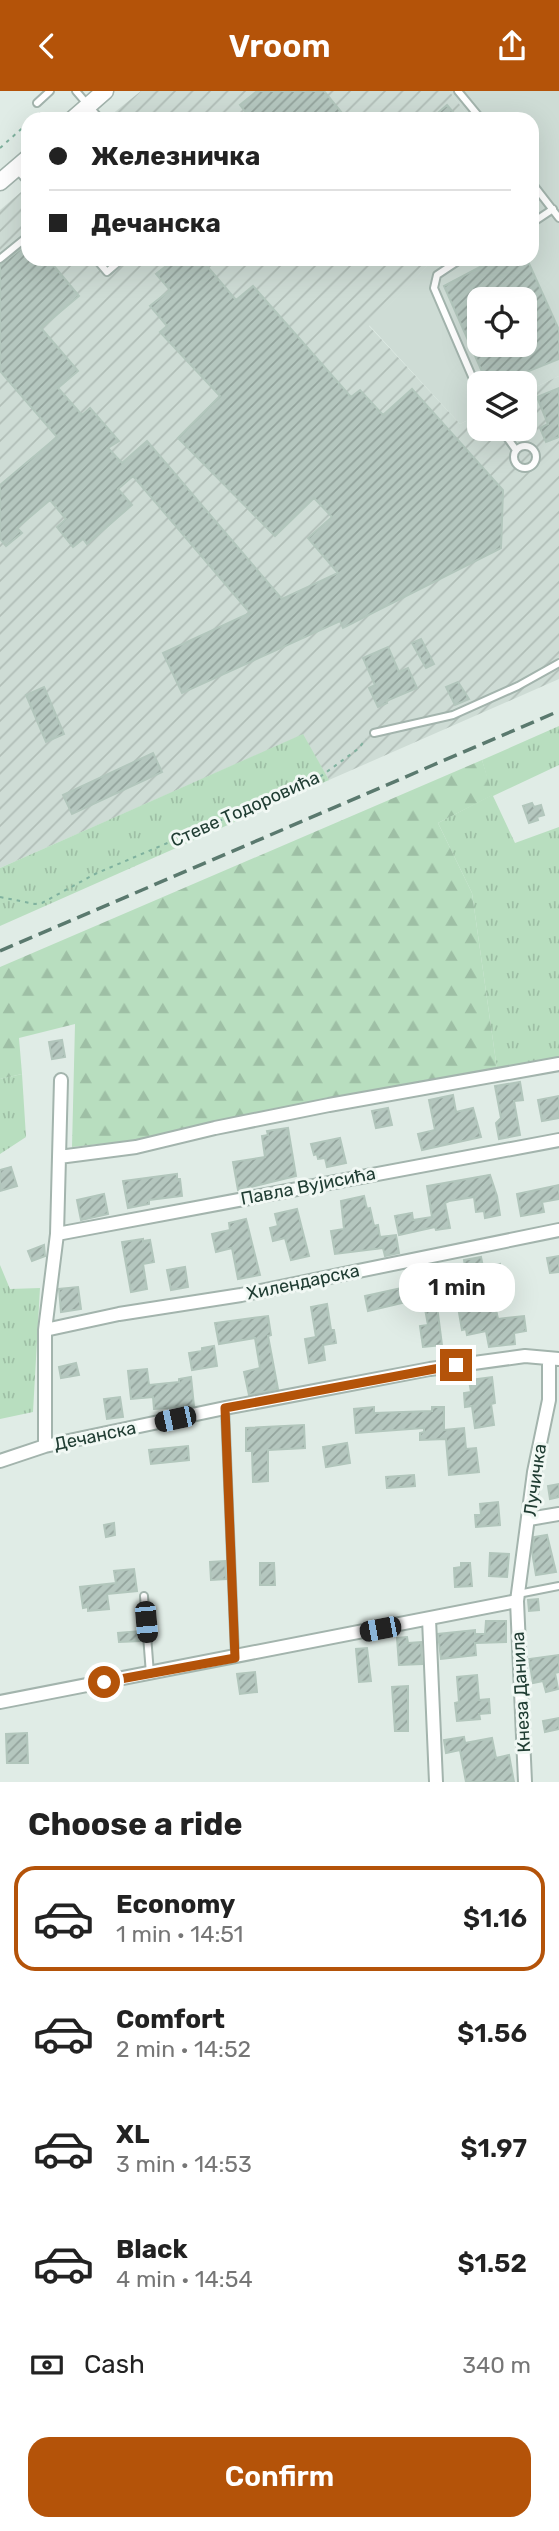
<!DOCTYPE html>
<html lang="en">
<head>
<meta charset="utf-8">
<style>
  :root { --surface:#fff; --page:#f6f6f6; --text:#222; --muted:#767676; --line:#e0e0e0; --accent:#b45309 }
  body { margin:0; font-family:Rubik,sans-serif; background:var(--page); color:var(--text); height:100vh; display:flex; flex-direction:column; font-size:26px; white-space:nowrap }
  * { box-sizing:border-box; margin:0 }
  p { font-size:23px; color:var(--muted) }
  .icon { flex:none; width:38px; height:38px; fill:none; stroke:currentColor; stroke-width:2; stroke-linecap:round; stroke-linejoin:round }
  .map { position:relative; height:1691px; overflow:hidden }
  .side { display:flex; flex-direction:column; background:var(--surface); flex:1 }
  .side>* { flex:none }
  .top-card { position:absolute; left:21px; top:21px; width:518px; height:154px; border-radius:21px; box-shadow:0 7px 28px #0002; display:grid; align-content:center; height:154px; padding:0 28px; background:var(--surface) }
  .fabs { position:absolute; left:467px; top:196px; display:grid; gap:14px }
  .fabs a { display:grid; place-items:center; width:70px; height:70px; border-radius:14px; background:var(--surface); box-shadow:0 7px 28px #0002; font-size:35px }
  .end { position:absolute; width:32px; height:32px; margin:-16px; border:9px solid #b45309; background:#fff; box-shadow:0 0 0 4px #fff }
  .from { border-radius:50% }
  .bubble { position:absolute; height:49px; border-radius:21px; background:var(--surface); box-shadow:0 7px 28px #0002; font-size:23px; font-weight:600; line-height:49px; text-align:center }
  .car { position:absolute; width:21px; height:42px; margin:-21px -10px; border-radius:9px; box-shadow:0 0 5px 2px #0007; background:linear-gradient(#222 24%,#8ab4d8 0 40%,#222 0 76%,#8ab4d8 0 86%,#222 0) }
  .top-card b { display:flex; align-items:center; gap:24px; height:66px; font-size:26px }
  .top-card b+b { border-top:2px solid var(--line) }
  .top-card i { width:18px; height:18px; background:var(--text) }
  ul { padding:0; list-style:none }
  li { display:flex; align-items:center; gap:21px; height:105px; margin:0 14px 10px; padding:0 14px; border:4px solid transparent; border-radius:21px }
  li div { flex:1 }
  li b { display:block; font-size:26px }
  li em { font-style:normal; font-weight:600 }
  li.selected { border-color:var(--accent) }
  li>.icon { width:63px; height:63px; stroke-width:1.5 }
  h2 { padding:0 28px; font-size:32px; line-height:84px }
  .pay { display:flex; align-items:center; gap:18px; height:77px; padding:0 28px; font-size:26px }
  .pay p { margin-inline-start:auto }
  .cta { display:flex; gap:14px; margin-top:auto; padding:14px 28px }
  .cta a { flex:1; height:80px; border-radius:21px; background:var(--accent); color:#fff; font-size:28px; font-weight:600; line-height:80px; text-align:center }
  header { display:flex; justify-content:space-between; align-items:center; height:91px; padding:0 28px; background:var(--accent); color:#fff; font-size:32px; font-weight:600 }
  .map>svg:first-child { display:block }
</style>
</head>
<body>
<header><svg class="icon" aria-label="back" viewBox="0 0 24 24"><path d="M15 5l-7 7 7 7"/></svg>Vroom<svg class="icon" aria-label="share" viewBox="0 0 24 24"><path d="M12 15V3M7 8l5-5 5 5M5 13v7h14v-7"/></svg></header>
<div class="map">
<svg width="559" height="1691" viewBox="0 0 559 1691">
  <defs>
    <pattern id="industrial-furrows" width="10" height="10" patternUnits="userSpaceOnUse" patternTransform="scale(1.75)"><rect width="10" height="10" fill="#cedcd5"/><path d="M-1 1l2-2M0 10L10 0M9 11l2-2" fill="none" stroke="#b1beb7"/></pattern>
    <pattern id="grass-tufts" width="24" height="20" patternUnits="userSpaceOnUse" patternTransform="scale(1.75)"><rect width="24" height="20" fill="#b8debf"/><path d="M3 7l-1-3M5 7V3M7 7l1-3M15 17l-1-3M17 17v-4M19 17l1-3" fill="none" stroke="#9ebfa5"/></pattern>
    <pattern id="forest-firs" width="22" height="20" patternUnits="userSpaceOnUse" patternTransform="scale(1.75)"><rect width="22" height="20" fill="#b8debf"/><path d="M5 1l3.5 6h-7zM16 11l3.5 6h-7z" fill="#9ebfa5"/></pattern>
    <pattern id="building-hatch" width="6" height="6" patternUnits="userSpaceOnUse" patternTransform="scale(1.75)"><rect width="6" height="6" fill="#b5c7bf"/><path d="M-1 1l2-2M0 6l6-6M5 7l2-2" fill="none" stroke="#93a39c"/></pattern>
  </defs>
  <rect width="100%" height="100%" fill="#e0ece6"/>
  <!-- built -->
  <path fill="#cedcd5" fill-rule="evenodd" d="M449,0h110v285l-34,16v-9h-45l-1,32 -19,9 -91,-99 65,-66h98v-140h-61zM480,208h45v46h-45z"/>
  <!-- industrial -->
  <path fill="url(#industrial-furrows)" d="M141,0h308l22,28h-365z
    M28,95v73h406l-65,67 91,98 19,-9 1,14h45v-37l34,-16v303l-230,101 -27,-45 -302,133v-658z"/>
  <!-- grass -->
  <path fill="url(#grass-tufts)" d="M559,635v39l-66,31 22,47 44,-16v232l-62,10 -25,-176 -34,-70 54,-28 -10,-35z
    M303,643l26,46 -329,146v-58z
    M22,983l4,63 -26,17v-75z
    M0,1174l10,24 30,-1 -7,124 -33,7z"/>
  <!-- forest -->
  <path fill="url(#forest-firs)" d="M482,669l11,35 -55,28 34,70 25,176 -269,50 -91,21 -65,7 3,-123 -56,14 3,36 -22,5v-112z"/>
  <!-- building -->
  <path fill="url(#building-hatch)" stroke="#b2c6bc" stroke-width="2" fill-rule="evenodd" d="M257,0h67l23,28h-96l-11,-14z
    M447,14l12,14h-28z
    M28,152v16h22l5,6 -1,1 25,30 -38,32 37,43 -20,17 24,27 8,-7 29,33 -11,7 14,15 25,-22 135,158 56,-26 -30,-35 24,-21 -18,-19 -39,38 -97,-98 42,-42 -60,-64 7,-6 -17,-20 20,-16 -14,-16 19,-15h26l35,41 17,-14 98,111 9,-7 23,25 29,-26 91,101 -2,58 -158,80 -3,-7 -158,72 -19,-40 87,-40 -117,-137 -15,13 14,16 -45,39 -4,-5 -10,8 -16,-20 9,-8 -16,-19 -33,28 5,5 -16,13 -6,-7v-54l57,-48 -57,-66v-106z
    M495,168h32l32,71v29l-60,24h-12l-43,-97zM480,208h45v46h-45z
    M559,297v49l-13,5 -6,-14 8,-4 -11,-27z
    M421,548l13,25 -8,4 -14,-25z
    M388,556l11,25 9,-4 9,20 -31,13 1,2 -9,4 -9,-19 6,-3 -12,-27z
    M458,591l11,17 -14,6 -9,-18z
    M44,596l20,47 -18,8 -20,-47z
    M153,662l9,19 -90,42 -9,-19z
    M532,712l2,4 7,-2 3,10 -7,2 1,3 -9,3 -6,-17z
    M62,949l3,17 -13,2 -3,-17z
    M520,991l3,18 -9,1 6,34 -21,4 -3,-16 5,-5 -6,-32z
    M453,1004l3,17 17,-4 8,29 -59,13 -4,-16 17,-4 -6,-30z
    M559,1005v22l-17,3 -4,-21z
    M388,1017l4,17 -16,3 -4,-17z
    M288,1037l8,48 -58,14 -5,-28 32,-5 -3,-21 6,-1 -1,-4z
    M340,1047l6,25 -19,4 -2,-9 -7,1 -1,-5 -3,1 -3,-11z
    M11,1076l6,19 -17,5v-21z
    M177,1083v5h3l2,17 -33,4v4l-21,4 -5,-27z
    M490,1084l7,21 3,19 -15,3 -1,-7 -8,1 -2,-15 -25,4 -4,2 5,25 -14,2 -1,-3 -36,8 -4,-19 17,-3 1,7 19,-3 -5,-31z
    M559,1094v14l-17,3 2,10 -23,4 -4,-22z
    M104,1103l4,20 -27,6 -4,-20z
    M364,1105l3,13 3,-1 4,18 4,-1 2,12 16,-2 3,18 -14,3 -2,-8 -48,6 -4,-23 13,-2 -3,-28z
    M297,1118l12,47 -18,4 -6,-22 -12,3 -3,-13 8,-2 -3,-12z
    M246,1128l14,56 -22,4 -6,-31 -16,4 -4,-18 18,-4 -1,-7z
    M143,1148v2l7,-1 4,22 -11,2 4,25 -16,3 -9,-50z
    M44,1154l1,11 -13,5 -4,-10z
    M559,1165v16l-9,1 -3,-15z
    M481,1166l2,10 17,-3 2,15 -12,2 8,38 26,-3 2,15 -12,2 1,11 -26,3 -3,-16 -19,4 -1,-6 -4,1 -5,-29 -20,5 5,39 -19,2 -3,-21 8,-1 -5,-27 -55,13 -3,-15 64,-14 -1,-4 38,-6 -2,-12z
    M185,1176l3,20 -17,3 -4,-20z
    M78,1196l3,22 -20,3 -2,-23z
    M327,1213l4,26h3l2,13 -13,2 2,15 -16,3 -4,-24 11,-2 -5,-30z
    M268,1225l3,19 -3,1 10,53 -29,6 -5,-23 16,-4 -5,-30 -36,6 -4,-21z
    M214,1255l3,20 -25,4 -3,-17 13,-2v-3z
    M76,1272l3,12 -18,3 -2,-11z
    M147,1278l2,16 30,-3v-3l12,-2 3,29 -40,3 -1,-12 -22,2 -3,-28z
    M492,1286l3,26 -4,1 3,21 -19,3 -3,-22 -7,1 -1,-14 7,-1 -2,-12z
    M120,1306l3,20 -16,2 -3,-20z
    M374,1316v6l58,-2v-4h12v23l20,-2 2,21 10,-1 3,24 -30,3 -3,-36 -26,1v-7l4,-1v-4l-68,5 -2,-24z
    M304,1334l1,23 -37,2v31l-15,1 -1,-31h-6v-23z
    M347,1352l3,20 -24,4 -3,-20z
    M188,1355l1,14 -38,4 -2,-14z
    M414,1384l1,11 -28,2 -1,-11z
    M559,1393v13l-9,2 -2,-13z
    M498,1411l2,23 -24,2 -1,-12h6l-1,-11z
    M114,1432l1,12 -9,2 -2,-12z
    M547,1444l9,37 -20,3 -4,-23 2,-15z
    M490,1462l19,1 -2,23 -18,-1z
    M225,1470l1,18 -15,1 -1,-18z
    M260,1472h14l1,22h-15z
    M461,1472h9l2,23 -17,1 -1,-19 7,-1z
    M134,1478l3,22 -30,3 2,15 -21,2v-4l-5,1 -3,-21 36,-4 -2,-12z
    M538,1508l1,11 -10,1 -1,-11z
    M486,1530h20v21l-31,1 1,12 -35,4 -3,-25 37,-4v4h10z
    M141,1540v10l-22,1 -1,-9z
    M407,1546l1,6 13,-1 1,22 -23,1 -2,-27z
    M367,1557l4,33 -12,1 -3,-33z
    M559,1564v17l-4,1 3,16 -12,3 -3,-11 -10,2 -4,-24z
    M255,1581l2,20 -17,2 -3,-20z
    M477,1584l2,25 10,-1 1,14 -11,1 1,5 -23,2 -2,-18 4,-1 -2,-25z
    M408,1595v45h-13l-3,-44z
    M559,1627v11l-14,3 -2,-11z
    M27,1642l1,30h-21l-1,-29z
    M464,1646l1,6 27,-5 4,20 13,-3 5,27h-48l-6,-32 -14,3 -2,-13z"/>
  <g fill="none" stroke-linecap="round" stroke-linejoin="round">
    <!-- service casing -->
    <g stroke="#a3b4ad" stroke-width="10">
      <path id="service" d="M76,0l24,28
        M458,0l23,28
        M37,12l13,-12
        M18,80l10,11
        M532,92l27,35
        M26,107l2,-1
        M532,132l21,-14
        M0,168l28,-23
        M96,168l11,13 15,-13
        M461,168l-24,16 -3,13 46,107
        M501,338l15,21
        M514 366a11 11 0 1 1 22 0a11 11 0 1 1-22 0Z
        M374,642l79,-18 65,-29 41,-23
        M225,1317l10,248
        M518,1503l41,-8
        M144,1505l6,78"/>
    </g>
    <!-- minor casing -->
    <g stroke="#a3b4ad" stroke-width="16">
      <path id="minor" d="M59,1066l77,-10 79,-19 114,-23 230,-41
        M57,1143l502,-94
        M45,1239l74,-16 122,-19 318,-65
        M45,1355v-116l12,-96 4,-154
        M0,1370l45,-15 180,-38 205,-39 95,-13 34,3
        M529,1428l30,-5
        M429,1528l7,163
        M0,1611l517,-101
        M525,1691l-8,-181 17,-129 15,-72v-41"/>
    </g>
    <!-- tertiary casing -->
    <g stroke="#a3b4ad" stroke-width="19">
      <path id="tertiary" d="M73,28l32,-28
        M0,91l28,-24"/>
    </g>
    <!-- path -->
    <path stroke="#7fb19e" stroke-width="2" stroke-dasharray="3.5 5" stroke-linecap="butt" d="M33,28l7,-6
      M0,57l28,-25
      M0,806l35,7 7,-1 53,-29 222,-95 41,-30 8,-10"/>
    <!-- service -->
    <use href="#service" stroke="#fff" stroke-width="6"/>
    <!-- minor -->
    <use href="#minor" stroke="#fff" stroke-width="12"/>
    <!-- tertiary -->
    <use href="#tertiary" stroke="#fff" stroke-width="16"/>
    <!-- rail -->
    <path stroke="#5a796e" stroke-width="3.5" stroke-dasharray="14 7" stroke-linecap="butt" d="M0,860l559,-240"/>
  </g>
  <g fill="none" stroke-linecap="round" stroke-linejoin="round">
    <!-- route -->
    <path stroke="#b45309" stroke-width="9" d="M104,1591l131,-24 -10,-250 231,-43"/>
  </g>
  <g text-anchor="middle" dominant-baseline="central" stroke-width="6" stroke-linejoin="round" paint-order="stroke">
    <!-- street labels -->
    <g font-size="18" fill="#203d33" stroke="#f1f8f4">
      <text transform="translate(245 718) rotate(-24)">Стеве Тодоровића</text>
      <text transform="translate(308 1095) rotate(-11)">Павла Вујисића</text>
      <text transform="translate(303 1191) rotate(-12)">Хилендарска</text>
      <text transform="translate(95 1345) rotate(-12)">Дечанска</text>
      <text transform="translate(535 1389) rotate(-82)">Лучичка</text>
      <text transform="translate(521 1601) rotate(-93)">Кнеза Данила</text>
    </g>
  </g>
</svg>
<div class="fabs">
<a><svg class="icon" aria-label="locate" viewBox="0 0 24 24"><circle cx="12" cy="12" r="6"/><path d="M12 2v4M12 18v4M2 12h4M18 12h4"/></svg></a>
<a><svg class="icon" aria-label="layers" viewBox="0 0 24 24"><path d="M12 4l9 5-9 5-9-5zM3 14l9 5 9-5"/></svg></a>
</div>
<i class="end from" style="left:104px;top:1591px"></i>
<i class="end" style="left:456px;top:1274px"></i>
<div class="bubble" style="left:399px;top:1172px;width:116px">1 min</div>
<i class="car" style="left:175px;top:1328px;rotate:258deg"></i>
<i class="car" style="left:146px;top:1531px;rotate:175deg"></i>
<i class="car" style="left:380px;top:1538px;rotate:259deg"></i>
<div class="top-card">
<b><i class="from"></i>Железничка</b>
<b><i></i>Дечанска</b>
</div>
</div>
<section class="side">
<h2>Choose a ride</h2>
<ul>
<li class="selected"><svg class="icon" aria-label="car" viewBox="0 0 24 24"><path d="M5 17H2v-5l4-1 3-4h7l3 4 3 1v5h-3M9 17h6M6 11h13"/><circle cx="7" cy="17" r="2"/><circle cx="17" cy="17" r="2"/></svg><div><b>Economy</b><p>1 min · 14:51</p></div><em>$1.16</em></li>
<li><svg class="icon" aria-label="car" viewBox="0 0 24 24"><path d="M5 17H2v-5l4-1 3-4h7l3 4 3 1v5h-3M9 17h6M6 11h13"/><circle cx="7" cy="17" r="2"/><circle cx="17" cy="17" r="2"/></svg><div><b>Comfort</b><p>2 min · 14:52</p></div><em>$1.56</em></li>
<li><svg class="icon" aria-label="car" viewBox="0 0 24 24"><path d="M5 17H2v-5l4-1 3-4h7l3 4 3 1v5h-3M9 17h6M6 11h13"/><circle cx="7" cy="17" r="2"/><circle cx="17" cy="17" r="2"/></svg><div><b>XL</b><p>3 min · 14:53</p></div><em>$1.97</em></li>
<li><svg class="icon" aria-label="car" viewBox="0 0 24 24"><path d="M5 17H2v-5l4-1 3-4h7l3 4 3 1v5h-3M9 17h6M6 11h13"/><circle cx="7" cy="17" r="2"/><circle cx="17" cy="17" r="2"/></svg><div><b>Black</b><p>4 min · 14:54</p></div><em>$1.52</em></li>
</ul>
<div class="pay"><svg class="icon" aria-label="cash" viewBox="0 0 24 24"><path d="M3 7h18v10H3z"/><circle cx="12" cy="12" r="2"/></svg>Cash<p>340 m</p></div>
<div class="cta"><a>Confirm</a></div>
</section>
</body>
</html>
